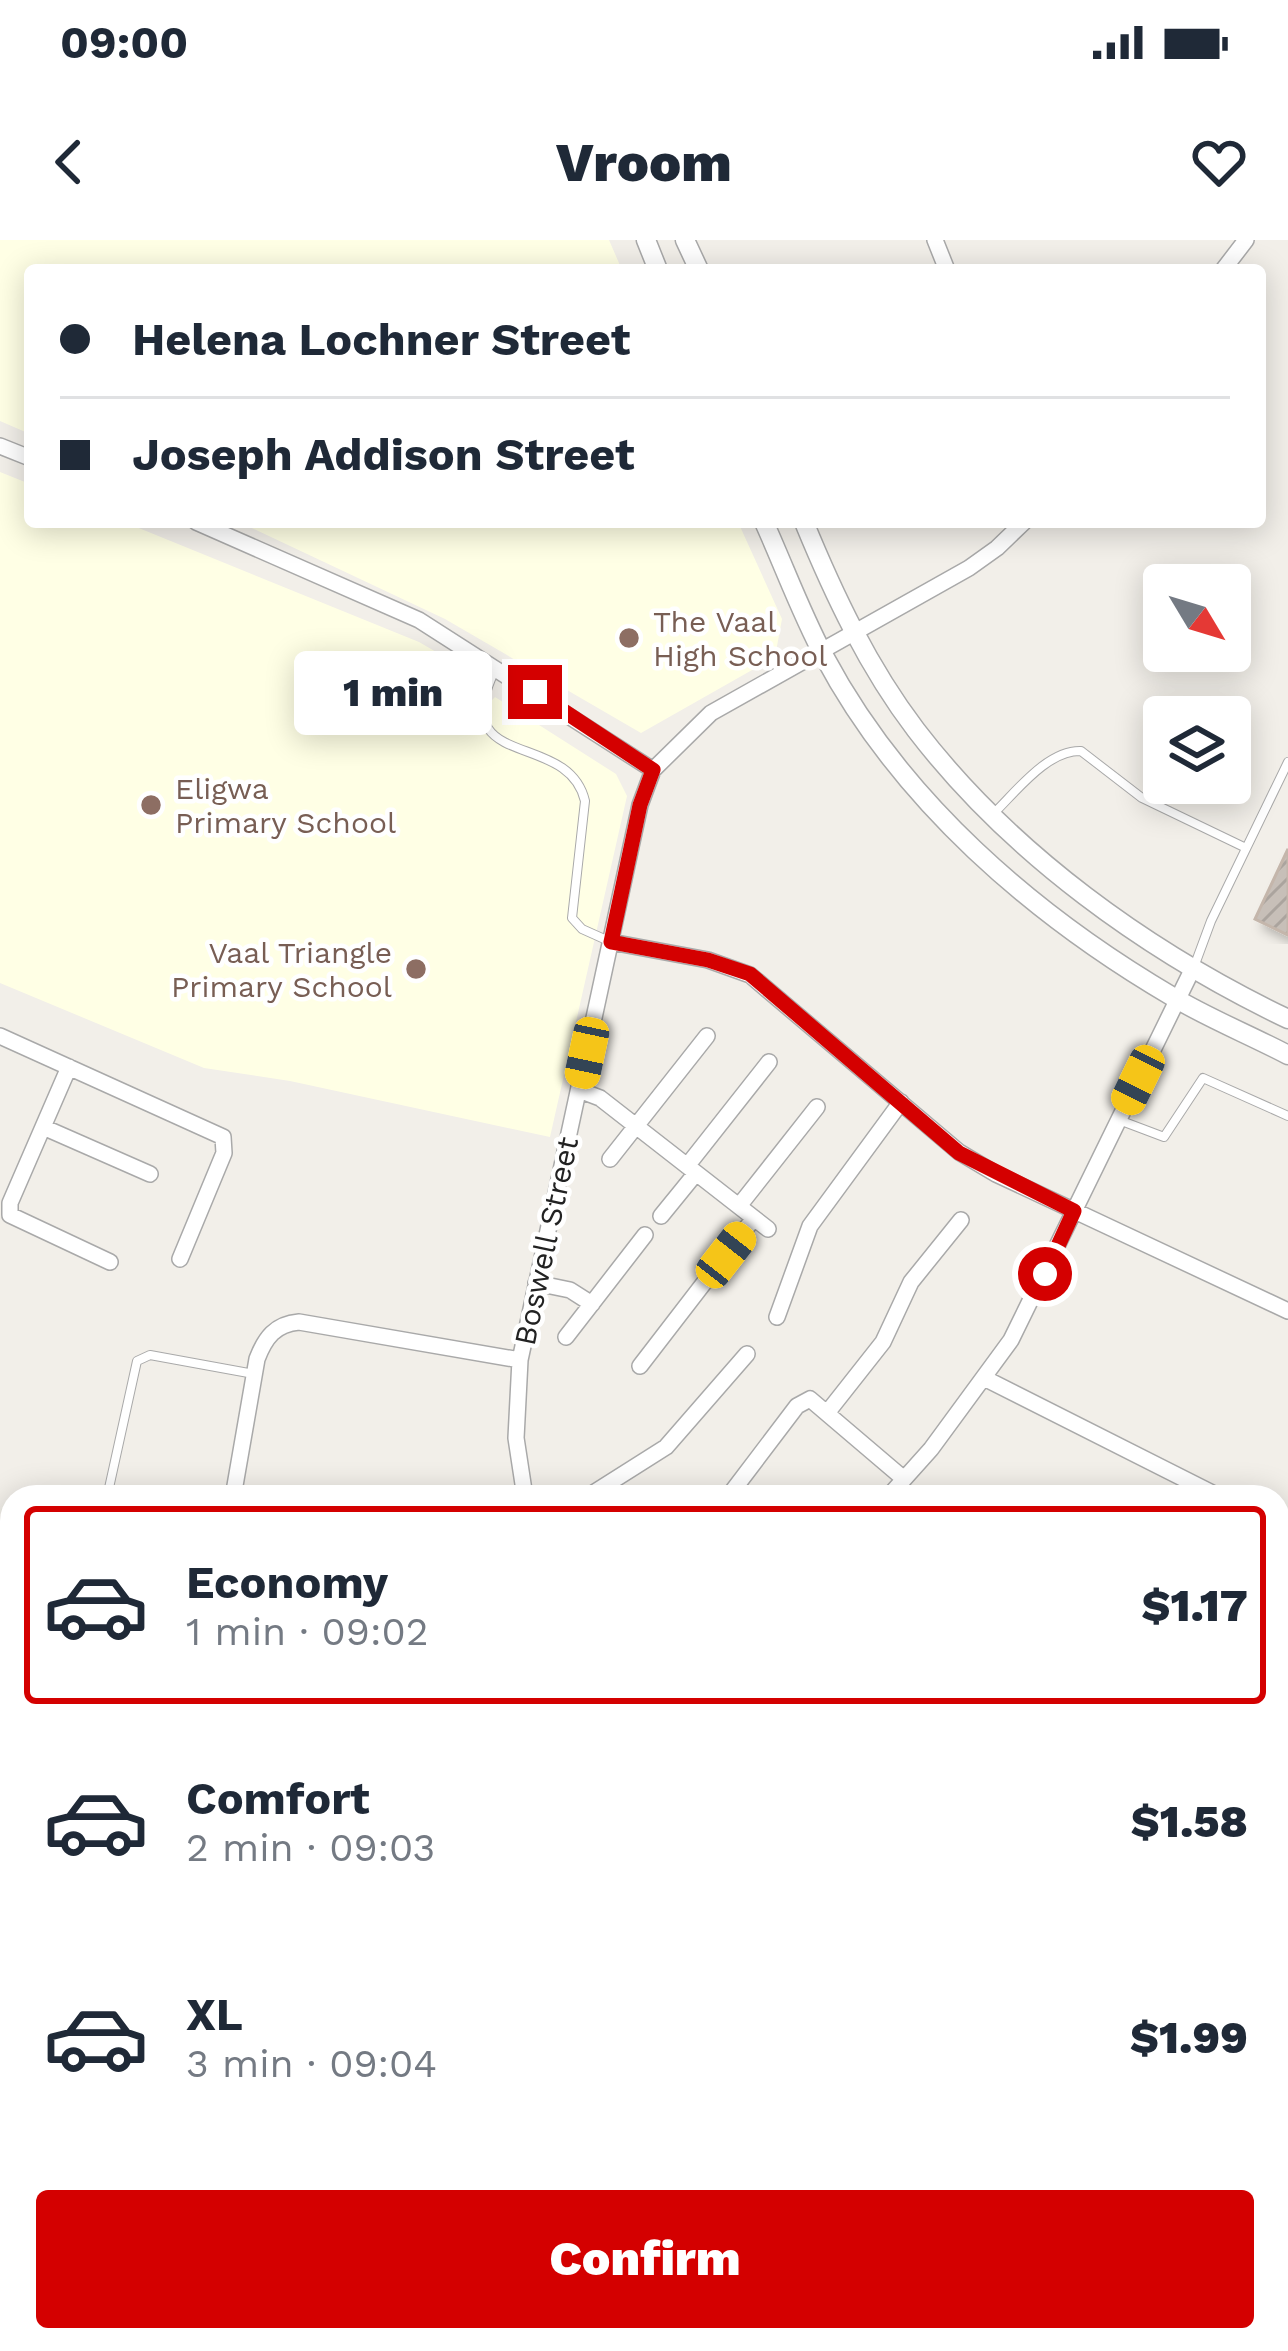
<!DOCTYPE html>
<html lang="en">
<head>
<meta charset="utf-8">
<style>
  :root { --surface:#fff; --page:#f2f2f3; --text:#1f2937; --muted:#747a83; --line:#e0e1e3; --accent:#d40000 }
  body { margin:0; font-family:"Work Sans",sans-serif; background:var(--page); color:var(--text); height:100vh; display:flex; flex-direction:column; font-size:45px; white-space:nowrap }
  * { box-sizing:border-box; margin:0 }
  p { font-size:39px; color:var(--muted) }
  .icon { flex:none; width:66px; height:66px; fill:none; stroke:currentColor; stroke-width:2; stroke-linecap:round; stroke-linejoin:round }
  .map { position:relative; flex:1; overflow:hidden }
  .drawer { position:absolute; left:0px; top:1245px; width:1290px; height:867px; display:flex; flex-direction:column; background:var(--surface); border-radius:36px 36px 0 0; box-shadow:0 6px 30px #0003 }
  .drawer>* { flex:none }
  .top-card { position:absolute; left:24px; top:24px; width:1242px; height:264px; border-radius:12px; box-shadow:0 6px 30px #0003; display:grid; align-content:center; height:264px; padding:0 36px; background:var(--surface) }
  .needle { width:78px; rotate:128deg }
  .fabs { position:absolute; left:1143px; top:324px; display:grid; gap:24px }
  .fabs a { display:grid; place-items:center; width:108px; height:108px; border-radius:12px; background:var(--surface); box-shadow:0 6px 30px #0003; font-size:60px }
  .end { position:absolute; width:54px; height:54px; margin:-27px; border:15px solid #d40000; background:#fff; box-shadow:0 0 0 6px #fff }
  .from { border-radius:50% }
  .bubble { position:absolute; height:84px; border-radius:12px; background:var(--surface); box-shadow:0 6px 30px #0003; font-size:39px; font-weight:800; line-height:84px; text-align:center }
  .car { position:absolute; width:36px; height:72px; margin:-36px -18px; border-radius:15px; box-shadow:0 0 9px 3px #0007; background:linear-gradient(#f5c518 24%,#345 0 40%,#f5c518 0 76%,#345 0 86%,#f5c518 0) }
  .top-card b { display:flex; align-items:center; gap:42px; height:114px; font-size:45px }
  .top-card b+b { border-top:3px solid var(--line) }
  .top-card i { width:30px; height:30px; background:var(--text) }
  ul { padding:21px 0 0; list-style:none }
  li { display:flex; align-items:center; gap:36px; height:198px; margin:0 24px 18px; padding:0 12px; border:6px solid transparent; border-radius:12px }
  li div { flex:1 }
  li b { display:block; font-size:45px }
  li em { font-style:normal; font-weight:800 }
  li.active { border-color:var(--accent) }
  li>.icon { width:108px; height:108px; stroke-width:1.5 }
  .cta { display:flex; gap:24px; margin-top:auto; padding:24px 36px }
  .cta a { flex:1; height:138px; border-radius:12px; background:var(--accent); color:#fff; font-size:48px; font-weight:800; line-height:138px; text-align:center }
  .status { display:flex; justify-content:space-between; align-items:center; height:84px; padding:0 60px; background:var(--surface); direction:ltr }
  .status svg { height:33px; fill:currentColor }
  header { display:flex; justify-content:space-between; align-items:center; height:156px; padding:0 36px; background:var(--surface); font-size:54px; font-weight:800 }
  .map>svg:first-child { display:block }
</style>
</head>
<body>
<div class="status"><b>09:00</b><svg viewBox="0 0 49 12"><path d="M0 12V9h3v3zM5 12V6h3v6zM10 12V3h3v9zM15 12V0h3v12zM26 1h20v11H26zM47 4h2v5h-2z"/></svg></div>
<header><svg class="icon" aria-label="back" viewBox="0 0 24 24"><path d="M15 5l-7 7 7 7"/></svg>Vroom<svg class="icon" aria-label="heart" viewBox="0 0 24 24"><path d="M12 20l-8-8c-3-5 5-10 8-4 3-6 11-1 8 4z"/></svg></header>
<div class="map">
<svg width="1288" height="2111" viewBox="0 0 1288 2111">
  <defs>
    <pattern id="building-hatch" width="6" height="6" patternUnits="userSpaceOnUse" patternTransform="scale(3)"><rect width="6" height="6" fill="#c7bfb8"/><path d="M-1 1l2-2M0 6l6-6M5 7l2-2" fill="none" stroke="#aba49e"/></pattern>
    <filter id="shadow"><feDropShadow dx="8" dy="8" stdDeviation="6" flood-color="#0004"/></filter>
  </defs>
  <rect width="100%" height="100%" fill="#f2efe9"/>
  <!-- education -->
  <path fill="#ffffe5" d="M0,0h609l13,30h-592v164l-30,-13z
    M0,232l30,12v38h94l295,120 55,32 1,20 14,9 6,-6 121,77 11,22 -77,341 -260,-56 -86,-13 -204,-85z
    M239,282h499l44,97 -7,38 -134,76 -196,-114z
    M1288,1961v150h-69l5,-11h54v-117z"/>
  <!-- building -->
  <path fill="url(#building-hatch)" stroke="#c4b6ab" stroke-width="3" filter="url(#shadow)" d="M1288,609v86l-33,-16z"/>
  <g fill="none" stroke-linecap="round" stroke-linejoin="round">
    <!-- service casing -->
    <g stroke="#a9a9a9" stroke-width="10">
      <path id="service" d="M496,428c-52,106 72,60 89,133l-13,117 10,11 29,13
        M993,574c23,-22 54,-64 88,-63l61,47 104,50
        M1194,727l17,-46 77,-159
        M1119,880l45,17 39,-59 85,38
        M107,1257l30,-136 13,-6 104,19"/>
    </g>
    <!-- minor casing -->
    <g stroke="#a9a9a9" stroke-width="18">
      <path id="minor" d="M935,0l12,30
        M1223,30l23,-30
        M0,206l30,12
        M196,282l223,98 234,150
        M611,702l97,18 42,15 209,177 37,22 292,137
        M0,796l223,101 1,16 -44,106
        M69,827l-59,136v12l100,47
        M579,850l21,8 168,131
        M43,887l107,47
        M610,919l97,-123
        M687,926l82,-104
        M739,966l78,-99
        M661,976l35,-43
        M536,1043l34,7 22,14
        M777,1077l33,-91 91,-124
        M566,1097l79,-102
        M640,1126l114,-148
        M986,1139l234,118
        M827,1173l56,-71 28,-60 50,-62
        M233,1257l24,-138c8,-21 18,-35 42,-37l221,38
        M525,1257l-9,-59 4,-78 120,-555 13,-35 58,-57 258,-145 28,-20 27,-26
        M587,1257l79,-50 81,-93
        M728,1257l69,-91 13,-7 94,80
        M888,1257l43,-48 80,-109 182,-372
        M1278,1286l10,5
        M0,1438l9,-21
        M1278,1498l10,5
        M1278,1543l10,-21
        M0,1756l12,4
        M342,2100l23,11
        M533,2111l5,-11
        M780,2111l5,-11"/>
    </g>
    <!-- tertiary casing -->
    <g stroke="#a9a9a9" stroke-width="21">
      <path id="tertiary" d="M646,0l12,30
        M685,0l14,30
        M764,282c20,44 37,91 60,134 77,145 209,259 349,341 37,22 77,38 115,58
        M804,282c30,73 64,145 112,208 95,124 232,222 372,289"/>
    </g>
    <!-- service -->
    <use href="#service" stroke="#fff" stroke-width="8"/>
    <!-- minor -->
    <use href="#minor" stroke="#fff" stroke-width="15"/>
    <!-- tertiary -->
    <use href="#tertiary" stroke="#fff" stroke-width="18"/>
  </g>
  <g fill="none" stroke-linecap="round" stroke-linejoin="round">
    <!-- route -->
    <path stroke="#d40000" stroke-width="15" d="M535,452l118,78 -13,35 -29,137 97,18 42,14 209,179 115,58 -29,63"/>
  </g>
  <!-- markers -->
  <g fill="#8d6e63" stroke="#fff" stroke-width="4.5">
    <circle cx="629" cy="398" r="12"/>
    <circle cx="151" cy="565" r="12"/>
    <circle cx="416" cy="729" r="12"/>
  </g>
  <g text-anchor="middle" dominant-baseline="central" stroke-width="9" stroke-linejoin="round" paint-order="stroke">
    <!-- education labels -->
    <g font-size="30" fill="#785e54" stroke="#fff" text-anchor="start">
      <text x="653" y="381">The Vaal<tspan x="653" dy="34">High School</tspan></text>
      <text x="175" y="548">Eligwa<tspan x="175" dy="34">Primary School</tspan></text>
      <text x="392" y="712" text-anchor="end">Vaal Triangle<tspan x="392" dy="34">Primary School</tspan></text>
    </g>
    <!-- street labels -->
    <g font-size="30" fill="#222" stroke="#fff">
      <text transform="translate(546 1001) rotate(-78)">Boswell Street</text>
    </g>
  </g>
</svg>
<div class="fabs">
<a><svg class="needle" viewBox="-14 -14 28 28"><path d="M0-13l5 13h-10z" fill="#e53935"/><path d="M0 13l5-13h-10z" fill="#747a83"/></svg></a>
<a><svg class="icon" aria-label="layers" viewBox="0 0 24 24"><path d="M12 4l9 5-9 5-9-5zM3 14l9 5 9-5"/></svg></a>
</div>
<i class="end from" style="left:1045px;top:1034px"></i>
<i class="end" style="left:535px;top:452px"></i>
<div class="bubble" style="left:294px;top:411px;width:198px">1 min</div>
<i class="car" style="left:587px;top:813px;rotate:192deg"></i>
<i class="car" style="left:1138px;top:840px;rotate:206deg"></i>
<i class="car" style="left:726px;top:1015px;rotate:38deg"></i>
<div class="top-card">
<b><i class="from"></i>Helena Lochner Street</b>
<b><i></i>Joseph Addison Street</b>
</div>
<section class="drawer">
<ul>
<li class="active"><svg class="icon" aria-label="car" viewBox="0 0 24 24"><path d="M5 17H2v-5l4-1 3-4h7l3 4 3 1v5h-3M9 17h6M6 11h13"/><circle cx="7" cy="17" r="2"/><circle cx="17" cy="17" r="2"/></svg><div><b>Economy</b><p>1 min · 09:02</p></div><em>$1.17</em></li>
<li><svg class="icon" aria-label="car" viewBox="0 0 24 24"><path d="M5 17H2v-5l4-1 3-4h7l3 4 3 1v5h-3M9 17h6M6 11h13"/><circle cx="7" cy="17" r="2"/><circle cx="17" cy="17" r="2"/></svg><div><b>Comfort</b><p>2 min · 09:03</p></div><em>$1.58</em></li>
<li><svg class="icon" aria-label="car" viewBox="0 0 24 24"><path d="M5 17H2v-5l4-1 3-4h7l3 4 3 1v5h-3M9 17h6M6 11h13"/><circle cx="7" cy="17" r="2"/><circle cx="17" cy="17" r="2"/></svg><div><b>XL</b><p>3 min · 09:04</p></div><em>$1.99</em></li>
</ul>
<div class="cta"><a>Confirm</a></div>
</section>
</div>
</body>
</html>
